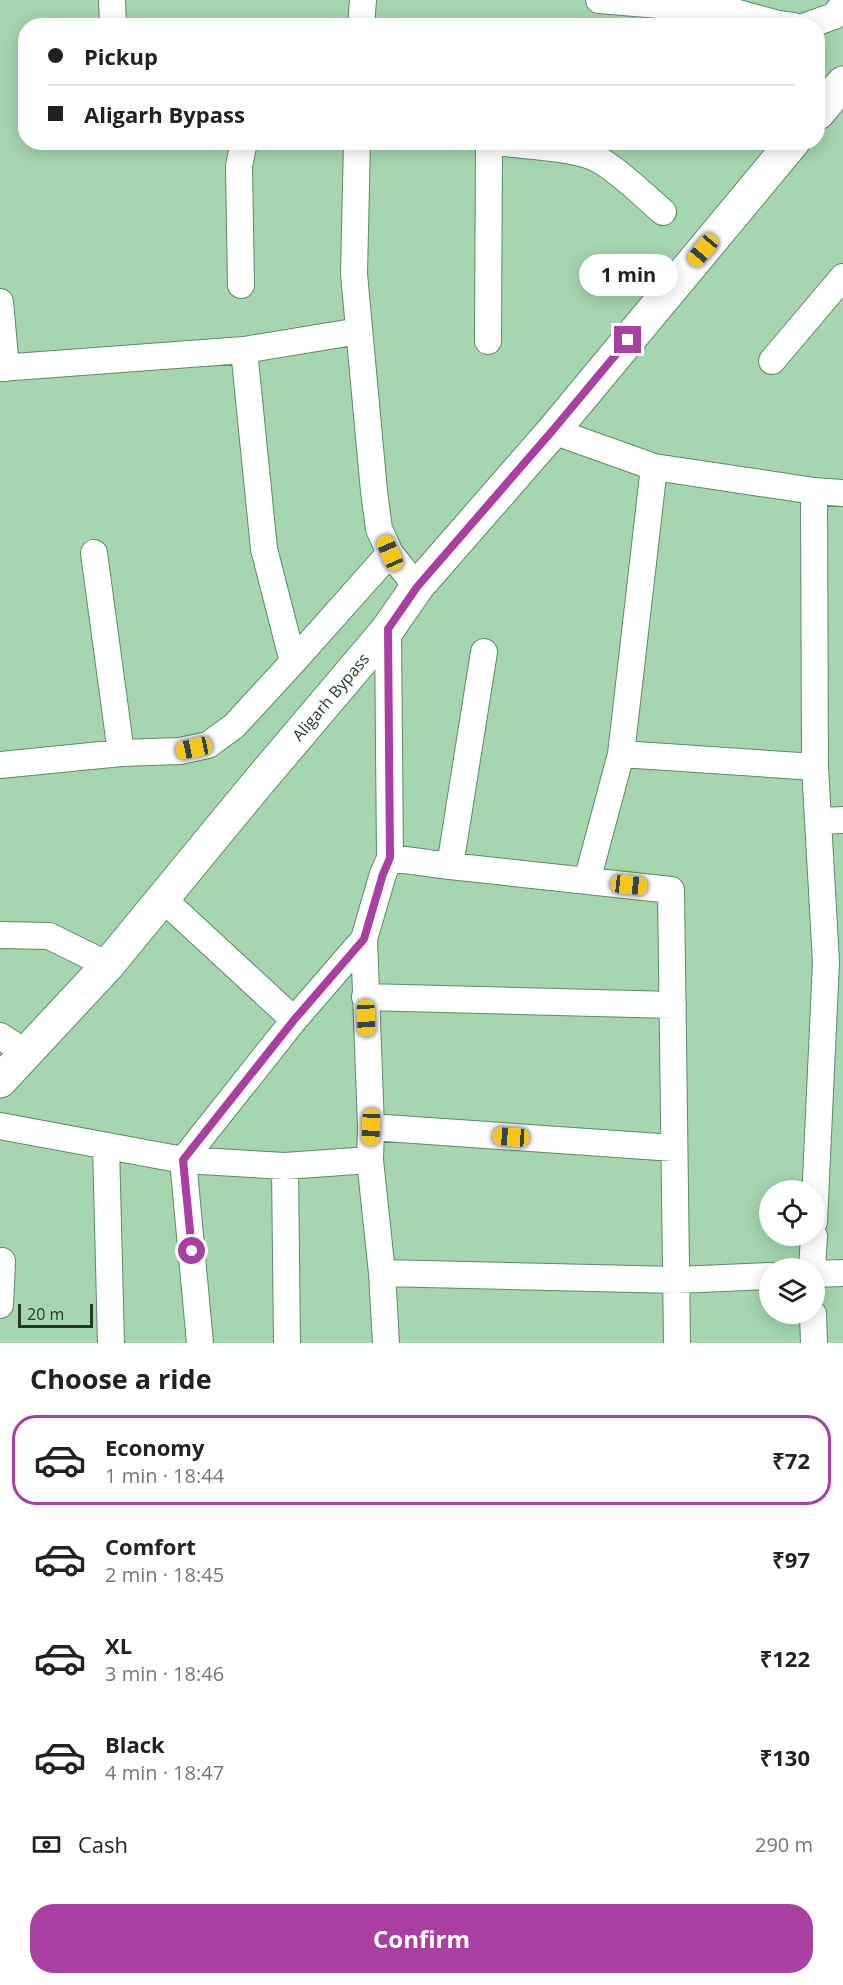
<!DOCTYPE html>
<html lang="en">
<head>
<meta charset="utf-8">
<style>
  :root { --surface:#fff; --page:#f6f6f6; --text:#202124; --muted:#757577; --line:#e0e0e0; --accent:#a93fa0 }
  body { margin:0; font-family:"Open Sans",sans-serif; background:var(--page); color:var(--text); height:100vh; display:flex; flex-direction:column; font-size:22px; white-space:nowrap }
  * { box-sizing:border-box; margin:0 }
  p { font-size:20px; color:var(--muted) }
  .icon { flex:none; width:33px; height:33px; fill:none; stroke:currentColor; stroke-width:2; stroke-linecap:round; stroke-linejoin:round }
  .map { position:relative; height:1343px; overflow:hidden }
  .sheet { display:flex; flex-direction:column; background:var(--surface); flex:1 }
  .sheet>* { flex:none }
  .hud { position:absolute; left:18px; top:18px; width:807px; height:132px; border-radius:24px; box-shadow:0 3px 15px #0003; display:grid; align-content:center; height:132px; padding:0 30px; background:var(--surface) }
  .fabs { position:absolute; left:759px; top:1180px; display:grid; gap:12px }
  .fabs a { display:grid; place-items:center; width:66px; height:66px; border-radius:50%; background:var(--surface); box-shadow:0 3px 15px #0003; font-size:30px }
  .scale { position:absolute; left:18px; bottom:15px; width:75px; box-sizing:border-box; padding-left:6px; border:3px solid #25392a; border-top:0; font-size:16px; line-height:21px; white-space:nowrap; color:#25392a; -webkit-text-stroke:4px #a5d6af; paint-order:stroke }
  .end { position:absolute; width:27px; height:27px; margin:-14px; border:8px solid #a93fa0; background:#fff; box-shadow:0 0 0 3px #fff }
  .from { border-radius:50% }
  .bubble { position:absolute; height:42px; border-radius:21px; background:var(--surface); box-shadow:0 3px 15px #0003; font-size:20px; font-weight:700; line-height:42px; text-align:center }
  .car { position:absolute; width:18px; height:36px; margin:-18px -9px; border-radius:8px; box-shadow:0 0 4px 2px #0007; background:linear-gradient(#f5c518 24%,#345 0 40%,#f5c518 0 76%,#345 0 86%,#f5c518 0) }
  .hud b { display:flex; align-items:center; gap:21px; height:57px; font-size:22px }
  .hud b+b { border-top:2px solid var(--line) }
  .hud i { width:15px; height:15px; background:var(--text) }
  ul { padding:0; list-style:none }
  li { display:flex; align-items:center; gap:18px; height:90px; margin:0 12px 9px; padding:0 18px; border:3px solid transparent; border-radius:24px }
  li div { flex:1 }
  li b { display:block; font-size:22px }
  li em { font-style:normal; font-weight:700 }
  li.on { border-color:var(--accent) }
  li>.icon { width:54px; height:54px; stroke-width:1.5 }
  h2 { padding:0 30px; font-size:27px; line-height:72px }
  .pay { display:flex; align-items:center; gap:15px; height:66px; padding:0 30px; font-size:22px }
  .pay p { margin-inline-start:auto }
  .primary-button { display:flex; gap:12px; margin-top:auto; padding:12px 30px }
  .primary-button a { flex:1; height:69px; border-radius:24px; background:var(--accent); color:#fff; font-size:24px; font-weight:700; line-height:69px; text-align:center }
  .map>svg:first-child { display:block }
</style>
</head>
<body>
<div class="map">
<svg width="843" height="1343" viewBox="0 0 843 1343">
  <rect width="100%" height="100%" fill="#a5d6af"/>
  <g fill="none" stroke-linecap="round" stroke-linejoin="round">
    <!-- street casing -->
    <g stroke="#5c8b67" stroke-width="28">
      <path id="street" d="M112,0l1,26
        M599,0l132,11 47,13 15,2
        M361,26l2,-26
        M806,26l28,-10 9,-11
        M357,142l-3,132 20,217 5,38 11,24 27,34
        M495,142c28,4 84,5 106,19 23,14 42,34 62,51
        M241,285l-2,-119 5,-24
        M0,302l6,66
        M488,341l1,-199
        M244,350l20,199 29,113
        M772,361l71,-84
        M0,368l244,-18 115,-19
        M553,431l101,36 160,24 1,276 11,195 -12,260
        M814,491l29,2
        M94,553l27,200
        M621,754l194,13
        M0,765l121,-12 59,-2 28,-6 26,-19 59,-64 97,-109
        M819,821l24,-1
        M390,858l60,8 221,24 6,453
        M450,866l34,-214
        M587,881l34,-127 33,-287
        M162,898l132,122
        M0,935l49,1 59,29
        M365,997l308,8
        M0,1036l26,17
        M0,1126l183,34 102,6 85,-6
        M371,1127l303,21
        M106,1146l5,197
        M285,1166l2,177
        M812,1269l2,-33
        M382,1273l294,7 94,-4
        M814,1274l29,-1
        M0,1305l2,-44
        M813,1314l1,29
        M200,1343l-17,-183 111,-140 70,-81
        M386,1343l-4,-70 -12,-113 1,-33 -7,-188 19,-65 7,-16 -2,-229"/>
    </g>
    <!-- highway casing -->
    <g stroke="#5c8b67" stroke-width="35">
      <g id="highway">
        <path d="M818,113l25,-30"/>
        <path id="s1" d="M0,1081l108,-116 148,-180 132,-156 29,-42 136,-156 240,-289"/>
      </g>
    </g>
    <!-- street -->
    <use href="#street" stroke="#fff" stroke-width="26"/>
    <!-- highway -->
    <use href="#highway" stroke="#fff" stroke-width="33"/>
  </g>
  <g fill="none" stroke-linecap="round" stroke-linejoin="round">
    <!-- route -->
    <path stroke="#a93fa0" stroke-width="8" d="M192,1251l-9,-91 111,-140 70,-81 19,-65 7,-16 -2,-229 29,-42 136,-157 75,-90"/>
  </g>
  <g text-anchor="middle" dominant-baseline="central" stroke-width="6" stroke-linejoin="round" paint-order="stroke">
    <!-- street labels -->
    <g font-size="16" fill="#25392a" stroke="#a5d6af">
      <text stroke="none"><textPath href="#s1" startOffset="507">Aligarh Bypass</textPath></text>
    </g>
  </g>
</svg>
<div class="fabs">
<a><svg class="icon" aria-label="locate" viewBox="0 0 24 24"><circle cx="12" cy="12" r="6"/><path d="M12 2v4M12 18v4M2 12h4M18 12h4"/></svg></a>
<a><svg class="icon" aria-label="layers" viewBox="0 0 24 24"><path d="M12 4l9 5-9 5-9-5zM3 14l9 5 9-5"/></svg></a>
</div>
<div class="scale">20 m</div>
<i class="end from" style="left:192px;top:1251px"></i>
<i class="end" style="left:628px;top:340px"></i>
<div class="bubble" style="left:579px;top:254px;width:99px">1 min</div>
<i class="car" style="left:703px;top:250px;rotate:220deg"></i>
<i class="car" style="left:390px;top:553px;rotate:336deg"></i>
<i class="car" style="left:194px;top:748px;rotate:258deg"></i>
<i class="car" style="left:629px;top:885px;rotate:96deg"></i>
<i class="car" style="left:366px;top:1018px;rotate:178deg"></i>
<i class="car" style="left:371px;top:1127px;rotate:182deg"></i>
<i class="car" style="left:511px;top:1137px;rotate:274deg"></i>
<div class="hud">
<b><i class="from"></i>Pickup</b>
<b><i></i>Aligarh Bypass</b>
</div>
</div>
<section class="sheet">
<h2>Choose a ride</h2>
<ul>
<li class="on"><svg class="icon" aria-label="car" viewBox="0 0 24 24"><path d="M5 17H2v-5l4-1 3-4h7l3 4 3 1v5h-3M9 17h6M6 11h13"/><circle cx="7" cy="17" r="2"/><circle cx="17" cy="17" r="2"/></svg><div><b>Economy</b><p>1 min · 18:44</p></div><em>₹72</em></li>
<li><svg class="icon" aria-label="car" viewBox="0 0 24 24"><path d="M5 17H2v-5l4-1 3-4h7l3 4 3 1v5h-3M9 17h6M6 11h13"/><circle cx="7" cy="17" r="2"/><circle cx="17" cy="17" r="2"/></svg><div><b>Comfort</b><p>2 min · 18:45</p></div><em>₹97</em></li>
<li><svg class="icon" aria-label="car" viewBox="0 0 24 24"><path d="M5 17H2v-5l4-1 3-4h7l3 4 3 1v5h-3M9 17h6M6 11h13"/><circle cx="7" cy="17" r="2"/><circle cx="17" cy="17" r="2"/></svg><div><b>XL</b><p>3 min · 18:46</p></div><em>₹122</em></li>
<li><svg class="icon" aria-label="car" viewBox="0 0 24 24"><path d="M5 17H2v-5l4-1 3-4h7l3 4 3 1v5h-3M9 17h6M6 11h13"/><circle cx="7" cy="17" r="2"/><circle cx="17" cy="17" r="2"/></svg><div><b>Black</b><p>4 min · 18:47</p></div><em>₹130</em></li>
</ul>
<div class="pay"><svg class="icon" aria-label="cash" viewBox="0 0 24 24"><path d="M3 7h18v10H3z"/><circle cx="12" cy="12" r="2"/></svg>Cash<p>290 m</p></div>
<div class="primary-button"><a>Confirm</a></div>
</section>
</body>
</html>
